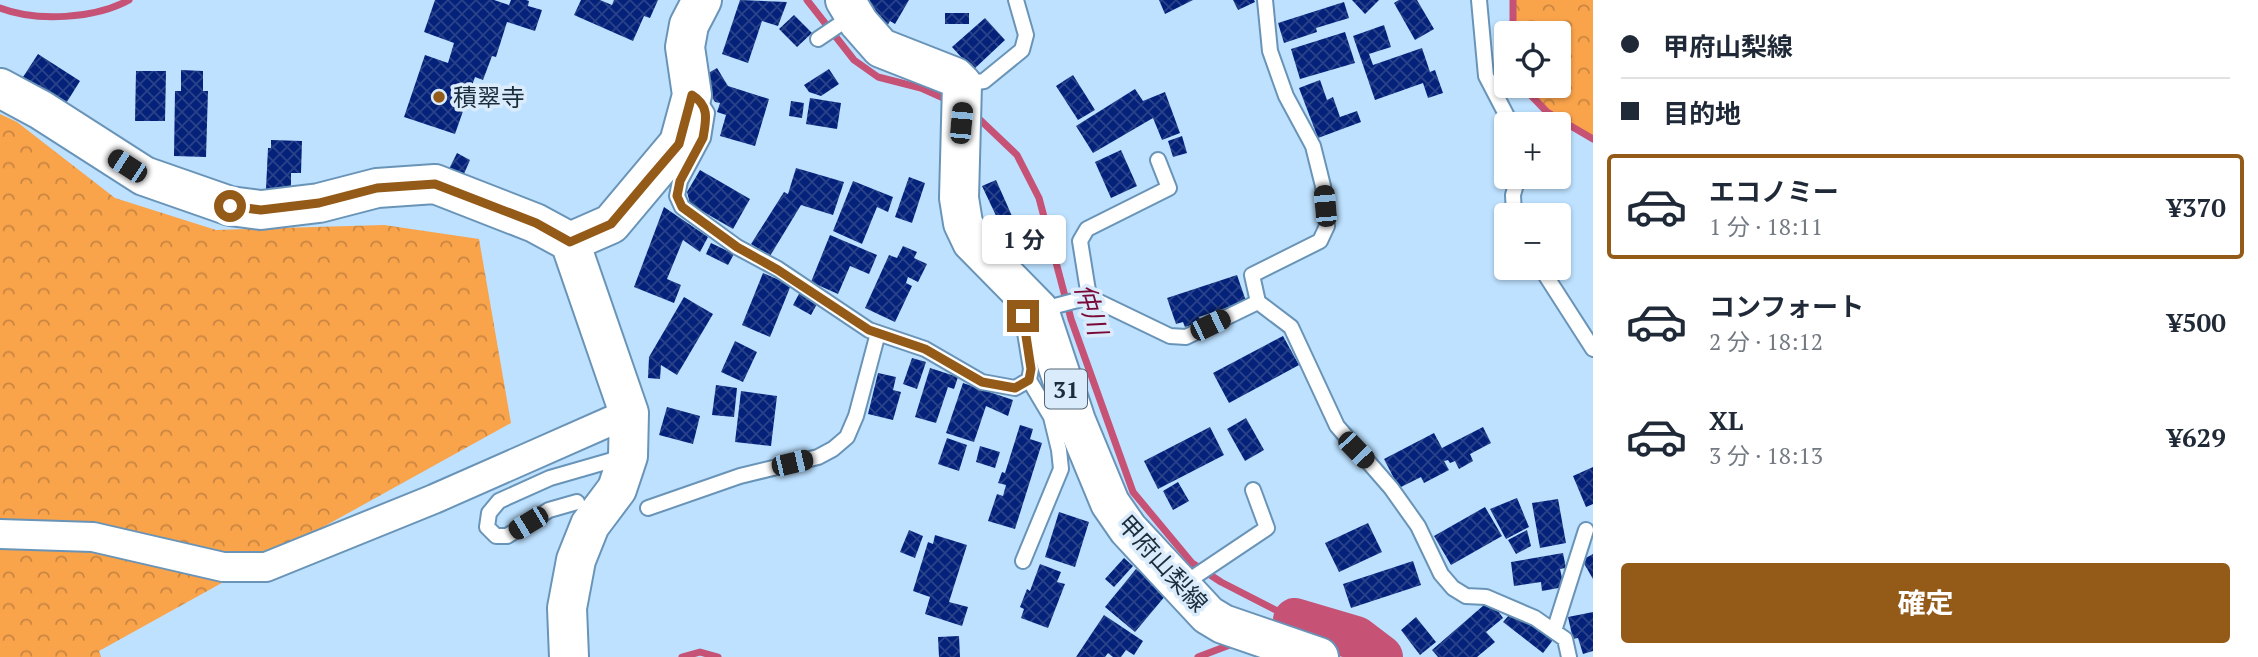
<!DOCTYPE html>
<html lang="ja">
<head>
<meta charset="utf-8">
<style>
  :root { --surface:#fff; --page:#f6f6f7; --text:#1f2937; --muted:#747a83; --line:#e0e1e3; --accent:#945a18 }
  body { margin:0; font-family:"PT Serif","Noto Sans JP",serif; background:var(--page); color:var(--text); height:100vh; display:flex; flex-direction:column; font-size:26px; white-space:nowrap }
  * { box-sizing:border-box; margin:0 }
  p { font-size:23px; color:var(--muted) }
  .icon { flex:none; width:38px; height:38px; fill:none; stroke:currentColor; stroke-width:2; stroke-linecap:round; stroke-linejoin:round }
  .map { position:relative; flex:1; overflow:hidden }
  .panel { display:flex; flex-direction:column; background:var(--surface); width:665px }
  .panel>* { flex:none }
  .guide { display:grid; align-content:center; height:154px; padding:0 28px; background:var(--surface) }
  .buttons { position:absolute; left:1494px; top:21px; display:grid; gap:14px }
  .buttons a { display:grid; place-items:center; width:77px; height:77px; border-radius:7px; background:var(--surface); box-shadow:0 2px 5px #0004; font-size:35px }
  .end { position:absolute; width:32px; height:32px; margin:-16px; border:9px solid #945a18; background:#fff; box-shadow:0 0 0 4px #fff }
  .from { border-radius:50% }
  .bubble { position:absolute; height:49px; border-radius:7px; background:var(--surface); box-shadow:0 2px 5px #0004; font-size:23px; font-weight:700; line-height:49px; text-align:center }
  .car { position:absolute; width:21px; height:42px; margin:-21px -10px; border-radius:9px; box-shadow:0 0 5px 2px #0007; background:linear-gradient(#222 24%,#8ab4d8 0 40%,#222 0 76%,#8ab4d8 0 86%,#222 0) }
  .guide b { display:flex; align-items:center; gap:24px; height:66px; font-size:26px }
  .guide b+b { border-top:2px solid var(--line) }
  .guide i { width:18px; height:18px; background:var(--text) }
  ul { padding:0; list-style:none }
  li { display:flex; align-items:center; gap:21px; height:105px; margin:0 14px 10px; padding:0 14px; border:4px solid transparent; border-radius:7px }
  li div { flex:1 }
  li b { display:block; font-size:26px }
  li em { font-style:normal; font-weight:700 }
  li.on { border-color:var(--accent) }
  li>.icon { width:63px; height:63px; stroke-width:1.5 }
  .action { display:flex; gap:14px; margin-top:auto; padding:14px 28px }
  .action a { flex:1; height:80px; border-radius:7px; background:var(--accent); color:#fff; font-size:28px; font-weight:700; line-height:80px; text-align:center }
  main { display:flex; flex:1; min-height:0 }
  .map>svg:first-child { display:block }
</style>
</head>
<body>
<main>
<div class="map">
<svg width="1593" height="657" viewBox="0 0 1593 657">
  <defs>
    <pattern id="forest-crowns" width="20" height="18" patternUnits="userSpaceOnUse" patternTransform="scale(1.75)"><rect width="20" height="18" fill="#f9a34b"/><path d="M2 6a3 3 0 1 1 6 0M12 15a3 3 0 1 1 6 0" fill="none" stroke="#c98540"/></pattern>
    <pattern id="building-cross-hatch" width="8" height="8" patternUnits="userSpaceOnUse" patternTransform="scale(1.75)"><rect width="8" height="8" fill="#04227a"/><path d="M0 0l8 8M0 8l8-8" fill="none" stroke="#294289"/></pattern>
  </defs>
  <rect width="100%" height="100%" fill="#bde1ff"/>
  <!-- forest -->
  <path fill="url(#forest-crowns)" d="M1513,0h80v139l-46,-27 -25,-26h37v-53h-46z
    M0,114l17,8 98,76 101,32 168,-5 95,14 32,184 -412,228 2,6h-101z"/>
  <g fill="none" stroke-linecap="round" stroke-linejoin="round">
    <!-- stream -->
    <path stroke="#c65275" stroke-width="7" d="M807,0l47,60 24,17 43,11 29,13
      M1513,0v33
      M0,8c36,14 95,11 129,-8
      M1522,86l25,26 46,27
      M975,115l42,40 22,43 32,121 62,173 59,71 29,19 74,38
      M682,657l18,-5 18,5
      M1198,657l37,-14"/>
    <!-- river -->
    <path stroke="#c65275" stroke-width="44" d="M1295,620l61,18 25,19"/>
  </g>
  <!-- building -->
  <path fill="url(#building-cross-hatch)" d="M435,0h59l15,5 2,-5h15l3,1 -1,5 14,4 -7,21 -28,-9 -11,35 -4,-1 -9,24 -8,-3 -20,57 -51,-17 21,-62 23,8 6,-20 -30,-11z
    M581,0h19l12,5 2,-5h44l-8,18 -6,-2 -11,25 -59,-26z
    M740,0l47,2 -9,24 -16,-5 -14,42 -26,-9z
    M870,0h39l-14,24 -5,-3 -7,12 -19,-22z
    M1159,0h34l-28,14z
    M1233,0h21l1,2 -17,8z
    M1352,0h27l-14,14z
    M1399,0h18l17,29 -19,11 -21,-37z
    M1344,2l5,16 -33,10 1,4 -33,11 -6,-20z
    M945,13h24v11h-24z
    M794,15l18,18 -15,14 -18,-18z
    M985,18l20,22 -32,30 -21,-23z
    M1384,25l7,22 -22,7 4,11 49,-17 8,24 5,-2 8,23 -15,5 -5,-15 -48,17 -22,-64z
    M1345,32l10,31 -55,16 -9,-30z
    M38,54l42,27 -15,24 -42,-28z
    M717,68l11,18 41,13 -14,47 -35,-10 6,-21 -9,-3 3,-9 -5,-1 -15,-24z
    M829,69l10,15 -18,12 -12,-4 -5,-7z
    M181,70l22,1v20h5l-2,66 -32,-1 1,-65h6z
    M136,71h30l-1,50h-30z
    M1073,75l22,35 -17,10 -22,-34z
    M1320,80l7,20 6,-3 7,20 17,-6 4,11 -43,16 -19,-50z
    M1135,89l8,12 22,-9 15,41 -18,7 -9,-22 -60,35 -17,-27z
    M810,98l31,5 -4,26 -31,-5z
    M791,101l13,2 -2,15 -13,-2z
    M1182,136l5,17 -14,4 -5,-16z
    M271,140l31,1 -1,32h-10v17l-25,-1 2,-41h3z
    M1121,150l16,36 -26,12 -16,-36z
    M457,153l13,7 -7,16 -14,-7z
    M796,168l48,14 -11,33 -32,-10 -31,51 -19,-12 33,-52 4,2z
    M700,170l50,29 -17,30 -43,-25 -3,-12z
    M909,177l16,6 -13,40 -17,-6z
    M996,180l16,36 -13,6 -17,-36z
    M853,181l40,16 -5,15 -11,-5 -15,37 -29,-13z
    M664,207l44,30 -8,15 -17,-12 -16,39 14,6 -7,18 -40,-16z
    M1012,229l8,12 -16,12 -9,-12z
    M830,235l47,20 -8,19 -19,-8 -12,28 -27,-12z
    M711,243l23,11 -6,11 -22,-11z
    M903,246l14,6 -3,6 13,6 -9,18 -10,-5 -2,6 6,3 -17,36 -30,-14 24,-53 8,3z
    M763,273l28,12 -21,52 -28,-12z
    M1237,275l9,26 -47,16 2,5 -16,5 -2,-5 -7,2 -9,-26z
    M800,292l18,10 -7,13 -18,-10z
    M684,297l29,17 -36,61 -16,-10 -1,14 -12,-1 1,-21z
    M1283,336l16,29 -70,38 -16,-30z
    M735,341l22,11 -14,30 -22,-10z
    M912,358l14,4 -9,27 -14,-5z
    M930,368l28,9 -4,12 -6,-2 -12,36 -21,-6z
    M878,373l18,4 -3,13 8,2 -8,28 -25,-6z
    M963,383l50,17 -5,16 -22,-10 -12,36 -28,-9z
    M716,385l21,3 -3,29 -22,-2z
    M741,391l36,5 -6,50 -36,-4z
    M667,407l33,9 -7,28 -34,-9z
    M1246,418l18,32 -19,11 -18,-32z
    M1020,425l13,4 -3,10 12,4 -27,86 -27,-8 9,-27 6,2 3,-11 -8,-2 4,-11 3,1z
    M1210,427l14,28 -66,34 -14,-28z
    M1483,427l8,16 -21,11 3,7 -14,8 -4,-8 -5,2 -2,-3 -4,1 5,9 -25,13 -3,-6 -22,11 -15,-29 50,-26 8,15z
    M947,438l20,7 -8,26 -21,-7z
    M980,446l20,6 -5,16 -19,-6z
    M1593,467v37l-7,3 -13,-31z
    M1178,482l11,19 -16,9 -10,-19z
    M1517,498l12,29 -23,12 -16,-30z
    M1558,499l8,44 -26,5 -8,-45z
    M1485,507l17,29 -51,29 -17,-29z
    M1059,512l30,10 -14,45 -30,-10z
    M1368,523l14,29 -43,20 -14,-29z
    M909,530l14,6 -8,22 -15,-6z
    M1527,530l4,16 -15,8 -8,-14z
    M935,535l32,10 -18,57 19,5 -6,19 -37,-12 5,-17 -17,-6 15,-49 5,2z
    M1563,553l3,15 -6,1 4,18 -22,4 -1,-9 -27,4 -3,-24z
    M1593,554v25l-11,-19z
    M1124,558l9,8 -19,21 -9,-8z
    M1413,561l8,24 -70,23 -8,-24z
    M1040,564l21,8 -4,10 8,2 -17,44 -27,-10 3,-9 -4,-2 7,-18 3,2z
    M1136,569l30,26 -31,37 -30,-25z
    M1484,605l14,6 5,7 -17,14 9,10 -18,15h-39l-6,-7z
    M1593,612v39l-10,3 -5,-16 -5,1 -5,-22z
    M1510,614l17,7 26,19 -10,13 -40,-31z
    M1104,615l39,26 -9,14 -8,-5 -5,7h-8l-5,-4 -3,4h-29z
    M1416,617l20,25 -16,13 -19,-25z
    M959,636l1,21h-21l-1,-20z"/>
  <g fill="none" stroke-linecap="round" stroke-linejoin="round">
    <!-- service casing -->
    <g stroke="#6994b7" stroke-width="18">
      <path id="service" d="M1265,0l5,51 16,45 27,50 10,40 4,40 -7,15 -68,34 6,27 33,25 46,99 54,62 27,38 23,48 12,14 13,8 20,1 49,21 30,21 4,18
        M1479,0l7,76 25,48
        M818,39l34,-23
        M964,84l20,-3 38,-31 4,-15 -10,-35
        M699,100l8,13 -4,25 -23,43 -3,15 5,11 55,40 41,22 91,61 56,19 57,33 33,6 14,-8 2,-11 -10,-61
        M1158,160l11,28 -82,41 -7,12 9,56 81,39 16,1 72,-35
        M1514,215l-1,-20 5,-18
        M1541,268l52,81
        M1040,310l49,-13
        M577,502l-28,8 -42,26h-11l-9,-9 2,-14 10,-12 51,-23 73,-21
        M648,508l92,-32 78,-19 15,-8 14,-12 9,-21 22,-83
        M1023,561l38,-92 -2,-19 -8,-33 -22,-37
        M1182,585l85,-57 -14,-38
        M1554,631l32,-101"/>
    </g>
    <!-- minor casing -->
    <g stroke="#6994b7" stroke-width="32">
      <path id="minor" d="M0,534l93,3 130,30h43l168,-68 195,-86"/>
    </g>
    <!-- primary casing -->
    <g stroke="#6994b7" stroke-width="42">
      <path id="primary" d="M845,0l14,23 22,25 74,29 7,7 -3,114 4,25 9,19 67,68 37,111 34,82 18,26 80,86 15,9 96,33
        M0,88l41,22 103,66 86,30 31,4 58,-7 58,-15 58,-4 100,39 35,19
        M570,242l41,-18 68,-81 13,-48 -7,-48 4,-22 13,-25
        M569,657l-2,-49 9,-48 14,-35 27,-36 11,-33 1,-43 -59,-171"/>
    </g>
    <!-- service -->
    <use href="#service" stroke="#fff" stroke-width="14"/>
    <!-- minor -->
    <use href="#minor" stroke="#fff" stroke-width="28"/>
    <!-- primary -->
    <use href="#primary" stroke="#fff" stroke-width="38"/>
  </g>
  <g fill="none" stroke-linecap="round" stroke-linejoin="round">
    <!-- route -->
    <path stroke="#945a18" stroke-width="9" d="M230,206l31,4 58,-7 58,-15 58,-4 101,39 34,19 41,-18 38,-45 30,-35 13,-49c18,11 14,25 11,43l-23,43 -3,15 5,11 55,40 41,23 91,60 56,19 57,33 33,6 14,-8 2,-11 -8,-53"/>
  </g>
  <!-- markers -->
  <circle fill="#945a18" stroke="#daebfb" stroke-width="2.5" cx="439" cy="97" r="7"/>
  <g text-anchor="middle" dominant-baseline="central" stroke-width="7" stroke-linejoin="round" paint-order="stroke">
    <!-- shield labels -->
    <rect fill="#daebfb" stroke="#546675" stroke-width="2" x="1045" y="369.5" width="42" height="39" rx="5"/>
    <g font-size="23" font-weight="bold" fill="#1b2d3b">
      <text x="1066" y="389">31</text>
    </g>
    <!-- poi labels -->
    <g font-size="24" fill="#1b2d3b" stroke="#daebfb" text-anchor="start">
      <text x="453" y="97">積翠寺</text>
    </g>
    <!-- street labels -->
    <g font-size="24" fill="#1b2d3b" stroke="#daebfb">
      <text transform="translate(1163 563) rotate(48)">甲府山梨線</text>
    </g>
    <!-- water labels -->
    <g font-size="26" font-style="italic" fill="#790839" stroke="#daebfb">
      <text transform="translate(1092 309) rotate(73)">仲川</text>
    </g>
  </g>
</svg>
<div class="buttons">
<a><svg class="icon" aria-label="locate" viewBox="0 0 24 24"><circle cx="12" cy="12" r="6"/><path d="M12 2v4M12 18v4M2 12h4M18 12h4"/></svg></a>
<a>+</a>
<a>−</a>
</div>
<i class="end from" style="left:230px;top:206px"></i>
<i class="end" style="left:1023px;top:316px"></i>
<div class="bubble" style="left:982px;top:215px;width:84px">1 分</div>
<i class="car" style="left:961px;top:123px;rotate:5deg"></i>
<i class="car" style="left:127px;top:166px;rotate:303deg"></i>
<i class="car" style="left:1325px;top:206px;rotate:355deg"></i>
<i class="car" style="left:1210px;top:325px;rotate:64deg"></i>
<i class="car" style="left:1356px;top:450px;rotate:136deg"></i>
<i class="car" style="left:792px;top:463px;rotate:77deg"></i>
<i class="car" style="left:528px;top:523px;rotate:239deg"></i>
</div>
<section class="panel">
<div class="guide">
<b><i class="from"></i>甲府山梨線</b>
<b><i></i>目的地</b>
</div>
<ul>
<li class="on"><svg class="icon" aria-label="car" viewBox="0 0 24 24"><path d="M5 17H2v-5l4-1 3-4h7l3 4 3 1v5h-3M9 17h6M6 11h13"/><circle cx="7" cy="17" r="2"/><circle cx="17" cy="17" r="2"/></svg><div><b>エコノミー</b><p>1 分 · 18:11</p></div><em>¥370</em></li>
<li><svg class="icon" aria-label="car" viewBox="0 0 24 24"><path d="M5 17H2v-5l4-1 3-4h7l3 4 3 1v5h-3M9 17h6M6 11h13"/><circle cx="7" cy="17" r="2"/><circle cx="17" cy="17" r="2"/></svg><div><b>コンフォート</b><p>2 分 · 18:12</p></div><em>¥500</em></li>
<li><svg class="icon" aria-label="car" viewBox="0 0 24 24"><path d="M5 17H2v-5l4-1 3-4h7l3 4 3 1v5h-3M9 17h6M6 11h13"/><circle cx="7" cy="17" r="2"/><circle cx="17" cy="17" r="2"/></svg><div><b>XL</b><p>3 分 · 18:13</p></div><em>¥629</em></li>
</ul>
<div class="action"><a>確定</a></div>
</section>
</main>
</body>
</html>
